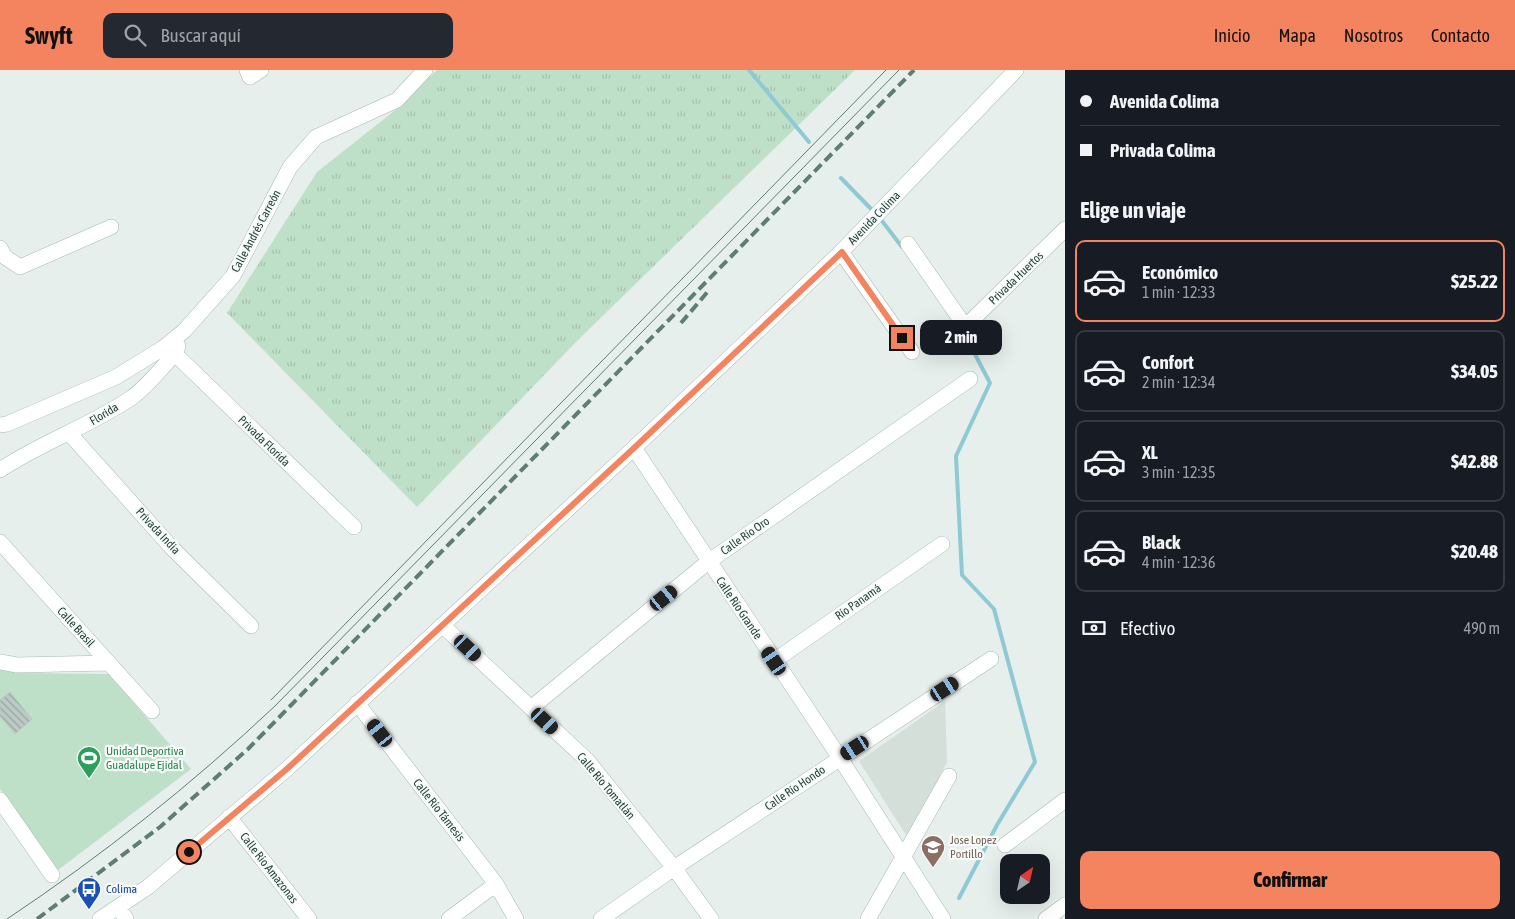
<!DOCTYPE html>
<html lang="es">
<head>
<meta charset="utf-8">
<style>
  :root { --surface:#171b24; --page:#242831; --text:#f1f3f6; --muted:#9ea1a6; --line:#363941; --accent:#f4845f }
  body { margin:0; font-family:"Asap Condensed",sans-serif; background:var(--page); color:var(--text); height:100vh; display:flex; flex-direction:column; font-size:19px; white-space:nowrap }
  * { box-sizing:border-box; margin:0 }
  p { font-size:16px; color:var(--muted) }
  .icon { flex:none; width:28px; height:28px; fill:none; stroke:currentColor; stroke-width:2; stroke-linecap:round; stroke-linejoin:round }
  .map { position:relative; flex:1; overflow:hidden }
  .drawer { display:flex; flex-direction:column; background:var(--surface); width:450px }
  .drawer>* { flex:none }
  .guide { display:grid; align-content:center; height:110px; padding:0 15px; background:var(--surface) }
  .needle { width:32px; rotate:34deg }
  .buttons { position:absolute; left:1000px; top:784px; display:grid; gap:10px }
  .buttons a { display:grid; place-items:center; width:50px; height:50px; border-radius:10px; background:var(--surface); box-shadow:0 5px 20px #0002; font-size:25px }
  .end { position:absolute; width:22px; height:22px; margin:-11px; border:6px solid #f4845f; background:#111; box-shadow:0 0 0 2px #111 }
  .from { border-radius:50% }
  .bubble { position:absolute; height:35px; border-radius:10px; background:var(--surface); box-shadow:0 5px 20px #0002; font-size:16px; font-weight:800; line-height:35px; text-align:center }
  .car { position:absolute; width:15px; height:30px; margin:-15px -8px; border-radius:6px; box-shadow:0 0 4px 1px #0007; background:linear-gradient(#222 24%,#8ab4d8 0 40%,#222 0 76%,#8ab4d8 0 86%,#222 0) }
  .guide b { display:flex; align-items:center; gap:18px; height:48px; font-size:19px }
  .guide b+b { border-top:1px solid var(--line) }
  .guide i { width:12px; height:12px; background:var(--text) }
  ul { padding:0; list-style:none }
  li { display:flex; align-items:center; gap:15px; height:82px; margin:0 10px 8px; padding:0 5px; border:2px solid var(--line); border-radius:10px }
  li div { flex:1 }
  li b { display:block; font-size:19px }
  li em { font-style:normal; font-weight:800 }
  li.active { border-color:var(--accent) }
  li>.icon { width:45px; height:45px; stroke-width:1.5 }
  h2 { padding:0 15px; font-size:22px; line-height:60px }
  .pay { display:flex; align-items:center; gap:12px; height:55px; padding:0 15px; font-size:19px }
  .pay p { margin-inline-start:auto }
  .button { display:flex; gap:10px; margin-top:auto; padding:10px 15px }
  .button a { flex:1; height:58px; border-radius:10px; background:var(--accent); color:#111; font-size:20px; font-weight:800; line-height:58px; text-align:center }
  header { display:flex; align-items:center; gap:30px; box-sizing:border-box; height:70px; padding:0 25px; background:var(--accent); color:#111 }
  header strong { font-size:24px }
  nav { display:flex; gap:28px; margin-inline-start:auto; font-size:18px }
  .search { width:350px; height:45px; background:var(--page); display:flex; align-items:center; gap:12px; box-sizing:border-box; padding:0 18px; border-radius:10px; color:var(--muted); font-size:19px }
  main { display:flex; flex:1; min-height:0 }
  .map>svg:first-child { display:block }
</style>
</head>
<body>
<header>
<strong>Swyft</strong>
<div class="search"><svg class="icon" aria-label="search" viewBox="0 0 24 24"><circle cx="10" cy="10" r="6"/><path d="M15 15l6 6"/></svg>Buscar aquí</div>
<nav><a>Inicio</a><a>Mapa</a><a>Nosotros</a><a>Contacto</a></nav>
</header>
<main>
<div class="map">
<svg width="1065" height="849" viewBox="0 0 1065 849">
  <defs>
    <pattern id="grass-tufts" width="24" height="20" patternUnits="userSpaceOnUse" patternTransform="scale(1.25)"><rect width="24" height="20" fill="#bfe0c8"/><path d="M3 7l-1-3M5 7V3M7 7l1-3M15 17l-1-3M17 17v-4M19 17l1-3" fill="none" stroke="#a4c1ad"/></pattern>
    <pattern id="building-back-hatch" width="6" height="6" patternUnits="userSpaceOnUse" patternTransform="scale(1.25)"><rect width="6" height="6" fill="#bbcac4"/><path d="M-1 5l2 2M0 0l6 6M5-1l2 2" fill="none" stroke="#98a6a0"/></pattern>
  </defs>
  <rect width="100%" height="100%" fill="#e6efeb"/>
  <!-- built -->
  <path fill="#d4dfda" d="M945,631l2,61 -39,76 -49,-77z"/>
  <!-- grass -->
  <path fill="url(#grass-tufts)" d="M437,0h418l-279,272 -159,165 -190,-194 90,-141 86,-68z"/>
  <!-- garden -->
  <path fill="#bfe0c8" d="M0,600l21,3 88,1 82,95 -133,101 -58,-81z"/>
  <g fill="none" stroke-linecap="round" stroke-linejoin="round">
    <!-- stream -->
    <path stroke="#8ec9d4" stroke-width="4" d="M749,0l60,72
      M841,108l33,34
      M879,147l23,30
      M959,828l38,-73 38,-63 -41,-153 -32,-34 -6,-119 34,-73 -22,-42"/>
  </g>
  <!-- building -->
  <path fill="url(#building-back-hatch)" stroke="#b8c9c2" d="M10,622l22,27 -17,15 -15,-18v-16z"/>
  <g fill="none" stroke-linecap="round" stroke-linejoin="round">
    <!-- minor casing -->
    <g stroke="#a8b8b2" stroke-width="16">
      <path id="minor" d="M247,0l3,7 11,-7
        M908,174l66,95
        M0,178l5,9 15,10 91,-40
        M841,182l71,100
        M966,256l99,-97
        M175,284l179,173
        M0,355l7,-1 109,-47 47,-29 21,-17 49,-55 57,-109 26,-30 81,-37 28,-30
        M69,363l103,115 79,78
        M634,378l206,310 103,161
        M0,400c42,-28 90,-44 131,-72 16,-11 30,-30 44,-44l3,-8
        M0,472l152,169
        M442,555l145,135 87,108 37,51
        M774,591l168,-117
        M0,592l17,3 92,-2
        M357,633l139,181 20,35
        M531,638l177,-146 262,-183
        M0,730l52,75
        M229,747l80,102
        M1005,775l60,-45
        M118,837l8,12
        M100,849l48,-32 140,-119 346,-320 207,-196 175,-182
        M449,849l47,-35
        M601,849l73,-51 317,-209
        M868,849l81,-143
        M1046,849l19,-14"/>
    </g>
    <!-- minor -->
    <use href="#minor" stroke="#fff" stroke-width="15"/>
    <!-- tram -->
    <path stroke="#5f7d75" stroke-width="1" d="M271,630l615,-630
      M7,849c96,-64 184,-134 268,-213l624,-636"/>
    <!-- rail -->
    <path stroke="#5f7d75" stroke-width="4" stroke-dasharray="10 5" stroke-linecap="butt" d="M681,253l29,-34
      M37,849l123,-92 88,-78 666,-679"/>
  </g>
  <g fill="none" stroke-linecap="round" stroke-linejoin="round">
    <!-- route -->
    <path stroke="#f4845f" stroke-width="6" d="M189,782l99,-84 346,-320 208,-196 60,86"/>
  </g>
  <!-- icons -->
  <defs>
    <g id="stadium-pin" transform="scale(1.25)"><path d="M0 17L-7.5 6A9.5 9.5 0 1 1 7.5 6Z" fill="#2e9e5b" stroke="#f7fbf9"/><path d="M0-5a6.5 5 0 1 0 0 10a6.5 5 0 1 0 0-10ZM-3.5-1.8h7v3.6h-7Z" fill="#fff"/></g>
    <g id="school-pin" transform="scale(1.25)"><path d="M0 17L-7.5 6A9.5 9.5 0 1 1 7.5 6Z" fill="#8d6e63" stroke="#f7fbf9"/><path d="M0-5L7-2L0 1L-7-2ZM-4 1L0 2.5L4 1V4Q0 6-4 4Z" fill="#fff"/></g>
    <g id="bus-pin" transform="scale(1.25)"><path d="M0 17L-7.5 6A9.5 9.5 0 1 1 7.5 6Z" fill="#1a4fb4" stroke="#f7fbf9"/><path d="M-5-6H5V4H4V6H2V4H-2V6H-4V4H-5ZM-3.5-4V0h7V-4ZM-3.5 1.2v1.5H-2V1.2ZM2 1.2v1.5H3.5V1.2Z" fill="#fff"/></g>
  </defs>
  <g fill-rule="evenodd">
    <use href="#stadium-pin" x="89" y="688"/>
    <use href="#school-pin" x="933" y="777"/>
    <use href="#bus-pin" x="89" y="819"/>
  </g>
  <g text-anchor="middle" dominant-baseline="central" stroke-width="4.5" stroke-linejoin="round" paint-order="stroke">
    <!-- street labels -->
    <g font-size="12" fill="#24423a" stroke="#f7fbf9">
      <text transform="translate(874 148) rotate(-46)">Avenida Colima</text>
      <text transform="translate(256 161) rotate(-62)">Calle Andrés Carreón</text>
      <text transform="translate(1016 208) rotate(-44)">Privada Huertos</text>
      <text transform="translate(104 344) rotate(-31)">Florida</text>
      <text transform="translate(264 371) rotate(44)">Privada Florida</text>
      <text transform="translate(158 461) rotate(47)">Privada India</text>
      <text transform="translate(745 466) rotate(-35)">Calle Río Oro</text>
      <text transform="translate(858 532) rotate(-35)">Río Panamá</text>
      <text transform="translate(739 538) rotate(56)">Calle Río Grande</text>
      <text transform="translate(76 557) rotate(48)">Calle Brasil</text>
      <text transform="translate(606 716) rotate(50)">Calle Río Tomatlán</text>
      <text transform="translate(795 718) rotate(-34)">Calle Río Hondo</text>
      <text transform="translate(439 740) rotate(52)">Calle Río Támesis</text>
      <text transform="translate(269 798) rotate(52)">Calle Río Amazonas</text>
    </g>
    <!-- leisure labels -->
    <g font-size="12" fill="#27864d" stroke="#f7fbf9" text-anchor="start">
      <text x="106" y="681">Unidad Deportiva<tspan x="106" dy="14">Guadalupe Ejidal</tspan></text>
    </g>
    <!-- education labels -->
    <g font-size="12" fill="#785e54" stroke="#f7fbf9" text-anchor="start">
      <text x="950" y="770">Jose Lopez<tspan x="950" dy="14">Portillo</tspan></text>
    </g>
    <!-- transit labels -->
    <g font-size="12" fill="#164399" stroke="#f7fbf9" text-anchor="start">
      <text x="106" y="819">Colima</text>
    </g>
  </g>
</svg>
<div class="buttons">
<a><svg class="needle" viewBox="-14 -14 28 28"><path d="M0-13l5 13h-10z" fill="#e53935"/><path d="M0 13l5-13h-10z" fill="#9ea1a6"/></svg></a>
</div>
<i class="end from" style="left:189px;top:782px"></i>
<i class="end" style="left:902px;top:268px"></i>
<div class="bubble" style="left:920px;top:250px;width:82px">2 min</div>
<i class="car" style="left:664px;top:528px;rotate:51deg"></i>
<i class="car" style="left:468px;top:578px;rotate:133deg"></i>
<i class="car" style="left:774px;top:591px;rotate:326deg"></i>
<i class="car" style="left:945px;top:619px;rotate:57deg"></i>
<i class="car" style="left:545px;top:651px;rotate:133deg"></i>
<i class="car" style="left:380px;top:663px;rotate:322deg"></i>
<i class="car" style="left:855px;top:678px;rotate:237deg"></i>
</div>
<section class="drawer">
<div class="guide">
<b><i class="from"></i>Avenida Colima</b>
<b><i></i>Privada Colima</b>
</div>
<h2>Elige un viaje</h2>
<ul>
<li class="active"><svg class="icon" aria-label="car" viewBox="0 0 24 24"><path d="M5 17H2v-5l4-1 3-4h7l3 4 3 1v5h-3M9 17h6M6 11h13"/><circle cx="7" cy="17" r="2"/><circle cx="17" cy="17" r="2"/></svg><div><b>Económico</b><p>1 min · 12:33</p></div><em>$25.22</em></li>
<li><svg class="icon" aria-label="car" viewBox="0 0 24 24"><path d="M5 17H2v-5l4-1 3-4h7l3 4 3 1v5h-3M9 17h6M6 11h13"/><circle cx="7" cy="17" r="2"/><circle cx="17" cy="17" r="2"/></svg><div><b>Confort</b><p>2 min · 12:34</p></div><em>$34.05</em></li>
<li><svg class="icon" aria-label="car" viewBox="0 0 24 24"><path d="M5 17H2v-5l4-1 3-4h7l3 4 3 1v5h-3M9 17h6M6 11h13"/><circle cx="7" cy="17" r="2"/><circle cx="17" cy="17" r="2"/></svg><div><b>XL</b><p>3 min · 12:35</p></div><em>$42.88</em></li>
<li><svg class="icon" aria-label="car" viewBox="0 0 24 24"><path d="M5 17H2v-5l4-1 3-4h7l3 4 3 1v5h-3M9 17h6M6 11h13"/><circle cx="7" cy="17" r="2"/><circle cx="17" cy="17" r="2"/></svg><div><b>Black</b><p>4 min · 12:36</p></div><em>$20.48</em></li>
</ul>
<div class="pay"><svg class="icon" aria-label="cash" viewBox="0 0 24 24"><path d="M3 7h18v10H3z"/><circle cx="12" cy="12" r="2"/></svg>Efectivo<p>490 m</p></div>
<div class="button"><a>Confirmar</a></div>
</section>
</main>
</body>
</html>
